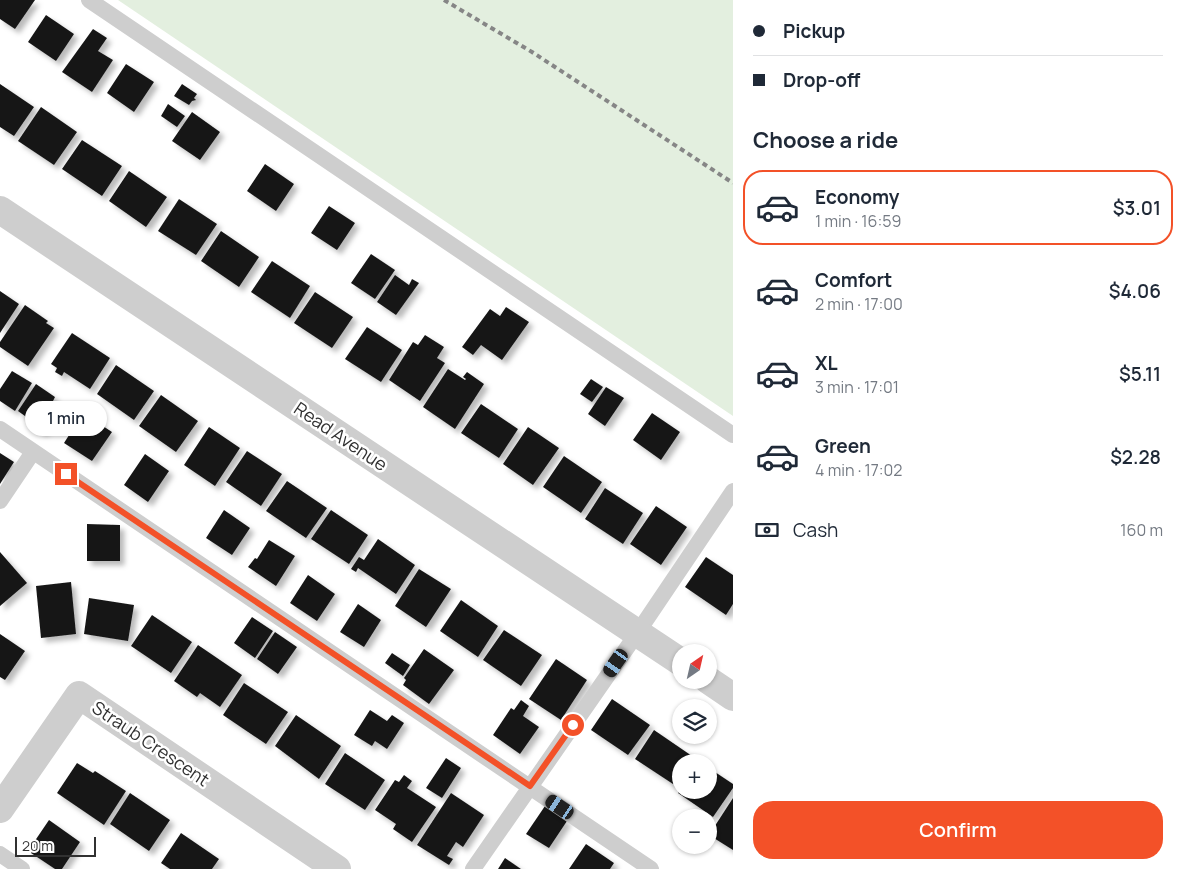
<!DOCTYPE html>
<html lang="en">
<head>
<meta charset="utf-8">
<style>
  :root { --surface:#fff; --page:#f6f6f7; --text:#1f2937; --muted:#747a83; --line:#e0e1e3; --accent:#f35128 }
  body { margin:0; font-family:Manrope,sans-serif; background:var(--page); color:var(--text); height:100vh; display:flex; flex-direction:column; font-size:19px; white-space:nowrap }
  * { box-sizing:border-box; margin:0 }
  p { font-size:16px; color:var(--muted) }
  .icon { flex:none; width:28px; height:28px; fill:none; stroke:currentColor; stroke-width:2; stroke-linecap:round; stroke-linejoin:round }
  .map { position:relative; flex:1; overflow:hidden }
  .sheet { display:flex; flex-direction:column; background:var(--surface); width:450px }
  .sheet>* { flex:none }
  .hud { display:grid; align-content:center; height:110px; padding:0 20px; background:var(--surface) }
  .needle { width:32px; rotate:34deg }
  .fabs { position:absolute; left:672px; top:644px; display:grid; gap:10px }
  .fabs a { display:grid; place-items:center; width:45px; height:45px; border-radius:50%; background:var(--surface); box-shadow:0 1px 4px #0004; font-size:25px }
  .scale { position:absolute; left:15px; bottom:12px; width:81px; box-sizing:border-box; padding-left:5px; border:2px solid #313131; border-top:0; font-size:14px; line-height:18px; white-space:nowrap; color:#313131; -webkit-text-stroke:4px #fff; paint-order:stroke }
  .end { position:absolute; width:22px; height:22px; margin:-11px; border:6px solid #f35128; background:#fff; box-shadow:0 0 0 2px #fff }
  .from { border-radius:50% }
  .bubble { position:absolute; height:35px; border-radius:18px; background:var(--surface); box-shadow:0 1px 4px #0004; font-size:16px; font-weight:600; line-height:35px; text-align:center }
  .car { position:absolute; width:15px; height:30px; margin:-15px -8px; border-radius:6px; box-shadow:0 0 4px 1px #0007; background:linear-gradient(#222 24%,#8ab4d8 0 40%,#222 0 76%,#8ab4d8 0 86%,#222 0) }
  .hud b { display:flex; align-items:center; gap:18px; height:48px; font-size:19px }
  .hud b+b { border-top:1px solid var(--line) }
  .hud i { width:12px; height:12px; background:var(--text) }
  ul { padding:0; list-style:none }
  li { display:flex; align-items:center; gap:15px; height:75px; margin:0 10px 8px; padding:0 10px; border:2px solid transparent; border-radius:20px }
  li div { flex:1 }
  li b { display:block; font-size:19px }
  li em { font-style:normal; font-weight:600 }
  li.current { border-color:var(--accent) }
  li>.icon { width:45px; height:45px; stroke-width:1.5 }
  h2 { padding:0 20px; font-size:22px; line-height:60px }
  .pay { display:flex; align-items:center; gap:12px; height:55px; padding:0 20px; font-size:19px }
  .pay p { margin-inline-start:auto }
  .button { display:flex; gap:10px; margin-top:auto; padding:10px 20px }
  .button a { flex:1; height:58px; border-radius:20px; background:var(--accent); color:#fff; font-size:20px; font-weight:600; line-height:58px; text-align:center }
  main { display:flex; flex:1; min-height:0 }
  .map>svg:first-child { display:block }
</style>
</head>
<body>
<main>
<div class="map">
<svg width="733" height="869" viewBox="0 0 733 869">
  <defs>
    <filter id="shadow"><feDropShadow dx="4.5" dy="4.5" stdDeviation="2.5" flood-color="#0004"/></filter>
  </defs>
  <rect width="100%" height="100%" fill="#fff"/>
  <!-- grass -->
  <path fill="#e3efdf" d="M118,0h615v416z"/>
  <!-- building -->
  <path fill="#181818" filter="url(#shadow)" d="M0,0h35l-20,29 -15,-10z
    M46,15l28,19 -18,27 -28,-19z
    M93,29l14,9 -9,13 15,9 -21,32 -30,-20z
    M126,64l28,18 -20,30 -27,-19z
    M0,84l34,23 -20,29 -14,-9z
    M182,84l15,10 -3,4 2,2 -4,1 -3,4 -15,-9z
    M168,104l17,12 -8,11 -16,-11z
    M41,107l36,25 -23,33 -36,-24z
    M192,112l28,20 -20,28 -28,-19z
    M82,140l40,26 -20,30 -40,-27z
    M265,164l29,20 -18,27 -29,-20z
    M129,171l38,26 -21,30 -37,-26z
    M179,199l38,25 -21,31 -38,-24z
    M329,206l26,17 -18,27 -26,-17z
    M221,231l38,26 -20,30 -38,-26z
    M371,254l24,16 -20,29 -24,-16z
    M272,261l38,25 -20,32 -39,-26z
    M395,275l14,10 3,-6 7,4 -23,32 -19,-13z
    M0,291l19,13 -19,29z
    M315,292l38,25 -21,31 -38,-25z
    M25,305l23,16 -2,2 8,5 -26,38 -28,-19v-5z
    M506,307l23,15 -27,38 -21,-15 -8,10 -11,-8 28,-38 10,7z
    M367,327l35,23 -21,32 -36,-23z
    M72,333l38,25 -20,31 -26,-17 -2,4 -7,-4 2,-4 -6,-4z
    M425,335l19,12 -7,11 8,5 -25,38 -31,-21 24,-38 5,3z
    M116,365l38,26 -20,29 -37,-26z
    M448,369l17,11 1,-1 -3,-2 4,-5 17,12 -29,45 -32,-22z
    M12,371l20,12 -17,28 -15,-10v-12z
    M591,379l12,8 -11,15 -12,-8z
    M36,384l19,13 -3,6 7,5 -16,24 -9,-6 2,-2 -18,-13z
    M606,387l18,11 -19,28 -17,-12z
    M161,395l37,26 -22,31 -37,-26z
    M481,404l37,25 -19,29 -38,-25z
    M83,413l29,19 -20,29 -28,-18z
    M652,413l28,19 -19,28 -28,-20z
    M209,427l31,21 -25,38 -31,-21z
    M528,427l31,21 -26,37 -30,-21z
    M247,451l35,23 -21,32 -35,-24z
    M0,453l14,9 -14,22z
    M145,454l24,17 -21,31 -24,-17z
    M564,456l38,26 -21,31 -38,-26z
    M287,481l40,27 -21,30 -40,-27z
    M605,488l38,25 -20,31 -38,-25z
    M656,506l31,21 -26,38 -31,-21z
    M224,510l26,18 -18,27 -26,-17z
    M331,510l37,25 -19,29 -38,-25z
    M87,524l33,1v36h-33z
    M378,539l37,26 -19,29 -38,-26 -2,4 -5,-3 8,-12 5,3z
    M269,540l26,16 -19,30 -28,-19 7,-9 2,1z
    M0,552l27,31 -27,23z
    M706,557l27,18v29l-7,11 -41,-28z
    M419,569l32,20 -25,38 -31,-21z
    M308,575l27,19 -18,27 -27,-18z
    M71,582l5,52 -35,4 -5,-52z
    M89,598l45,7 -6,36 -44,-7z
    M461,600l37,26 -20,31 -38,-26z
    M358,604l23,16 -17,27 -24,-15z
    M152,615l40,27 -21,31 -40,-27z
    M252,617l21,14 -18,27 -21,-15z
    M504,630l38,25 -21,31 -38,-26z
    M275,632l22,15 -19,27 -21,-15z
    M0,634l25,17 -20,29 -5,-3z
    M198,645l44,30 -22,32 -20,-14 -3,4 -23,-16z
    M424,649l30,21 -25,34 -26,-19 3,-5 -2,-2z
    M392,653l18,12 -7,11 -18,-13z
    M556,659l31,21 -26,40 -32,-21z
    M244,683l44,29 -22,32 -43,-29z
    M612,699l38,26 -22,30 -37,-25z
    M521,700l8,6 -6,10 16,11 -19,27 -27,-19 18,-27 3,2z
    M370,710l17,11 5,-6 12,8 -17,26 -12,-8 -3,5 -18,-11z
    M296,715l45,31 -22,33 -44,-33z
    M654,730l38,26 -5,6h-6v9l-8,13 -38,-25z
    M345,753l40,27 -20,30 -40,-26z
    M446,758l15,10 -19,30 -16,-10z
    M77,763l16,10 2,-2 31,20 -22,34 -47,-32z
    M709,768l24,16v4l-20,29 -35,-24 2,-3h29z
    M404,775l8,6 -5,7 29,19 -24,35 -19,-13 3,-5 -21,-14 20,-30 4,2z
    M130,793l40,27 -21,31 -39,-27z
    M451,793l33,22 -21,32 -7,-5 -9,14 6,3 -4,6 -32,-20z
    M733,798v52l-24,-15z
    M545,806l22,15 -18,27 -23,-14z
    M49,820l31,22 -18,27h-7l-27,-18z
    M181,833l38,26 -7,10h-42l-9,-6z
    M586,844l28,19 -4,6h-41z
    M505,858l16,11h-23z"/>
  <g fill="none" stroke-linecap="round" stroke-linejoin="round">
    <!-- lane -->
    <path stroke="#cecece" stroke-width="16" d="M89,0l644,435
      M0,429l651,440
      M0,501l33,-49
      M0,854l22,15
      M473,869l165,-237 95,-141"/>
    <!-- street -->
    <path stroke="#cecece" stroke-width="28" d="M0,210l681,452
      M708,680l25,17
      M0,809l79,-114 258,174"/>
    <!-- rail -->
    <path stroke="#868686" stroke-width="4" stroke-dasharray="5 4" stroke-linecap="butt" d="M444,0l88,52 201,131"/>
  </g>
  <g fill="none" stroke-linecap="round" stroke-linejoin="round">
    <!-- route -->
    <path stroke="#f35128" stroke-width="6" d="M66,474l464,312 43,-61"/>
  </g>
  <g text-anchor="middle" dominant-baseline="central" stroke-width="5" stroke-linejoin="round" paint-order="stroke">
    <!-- street labels -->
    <g font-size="18" fill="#313131" stroke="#fff">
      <text transform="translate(341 436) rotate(34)">Read Avenue</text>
      <text transform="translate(151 743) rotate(34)">Straub Crescent</text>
    </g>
  </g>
</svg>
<div class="fabs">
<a><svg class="needle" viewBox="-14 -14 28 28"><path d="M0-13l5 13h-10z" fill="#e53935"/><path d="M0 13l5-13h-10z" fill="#747a83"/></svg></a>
<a><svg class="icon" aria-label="layers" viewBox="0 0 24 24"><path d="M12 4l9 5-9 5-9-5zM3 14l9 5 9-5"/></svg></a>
<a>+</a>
<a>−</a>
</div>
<div class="scale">20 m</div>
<i class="end from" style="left:573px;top:725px"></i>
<i class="end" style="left:66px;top:474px"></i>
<div class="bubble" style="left:25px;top:401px;width:82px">1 min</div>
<i class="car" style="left:616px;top:663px;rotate:215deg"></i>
<i class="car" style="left:560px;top:807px;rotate:304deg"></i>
</div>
<section class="sheet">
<div class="hud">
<b><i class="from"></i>Pickup</b>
<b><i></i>Drop-off</b>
</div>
<h2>Choose a ride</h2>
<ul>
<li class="current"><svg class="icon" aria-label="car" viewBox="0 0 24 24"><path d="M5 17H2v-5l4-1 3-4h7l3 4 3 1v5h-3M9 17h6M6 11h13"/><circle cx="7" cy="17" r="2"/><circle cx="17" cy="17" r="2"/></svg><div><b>Economy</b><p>1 min · 16:59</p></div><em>$3.01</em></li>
<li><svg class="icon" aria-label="car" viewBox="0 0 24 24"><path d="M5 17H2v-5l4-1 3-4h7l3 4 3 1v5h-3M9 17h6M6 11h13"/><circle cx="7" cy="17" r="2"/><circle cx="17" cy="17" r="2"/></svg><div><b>Comfort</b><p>2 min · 17:00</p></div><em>$4.06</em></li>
<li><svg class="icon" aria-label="car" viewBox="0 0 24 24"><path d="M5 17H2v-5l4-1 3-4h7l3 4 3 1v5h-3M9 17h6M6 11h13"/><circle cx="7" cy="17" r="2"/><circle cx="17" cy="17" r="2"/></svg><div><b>XL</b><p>3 min · 17:01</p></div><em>$5.11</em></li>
<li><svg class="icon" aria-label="car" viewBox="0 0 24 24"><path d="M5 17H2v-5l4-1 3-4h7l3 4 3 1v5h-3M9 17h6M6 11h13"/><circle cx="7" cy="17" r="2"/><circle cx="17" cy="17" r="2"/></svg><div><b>Green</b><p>4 min · 17:02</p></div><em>$2.28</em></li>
</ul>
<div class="pay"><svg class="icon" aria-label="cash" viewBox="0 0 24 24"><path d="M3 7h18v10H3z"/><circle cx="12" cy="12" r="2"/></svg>Cash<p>160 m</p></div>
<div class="button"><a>Confirm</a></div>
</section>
</main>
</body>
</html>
